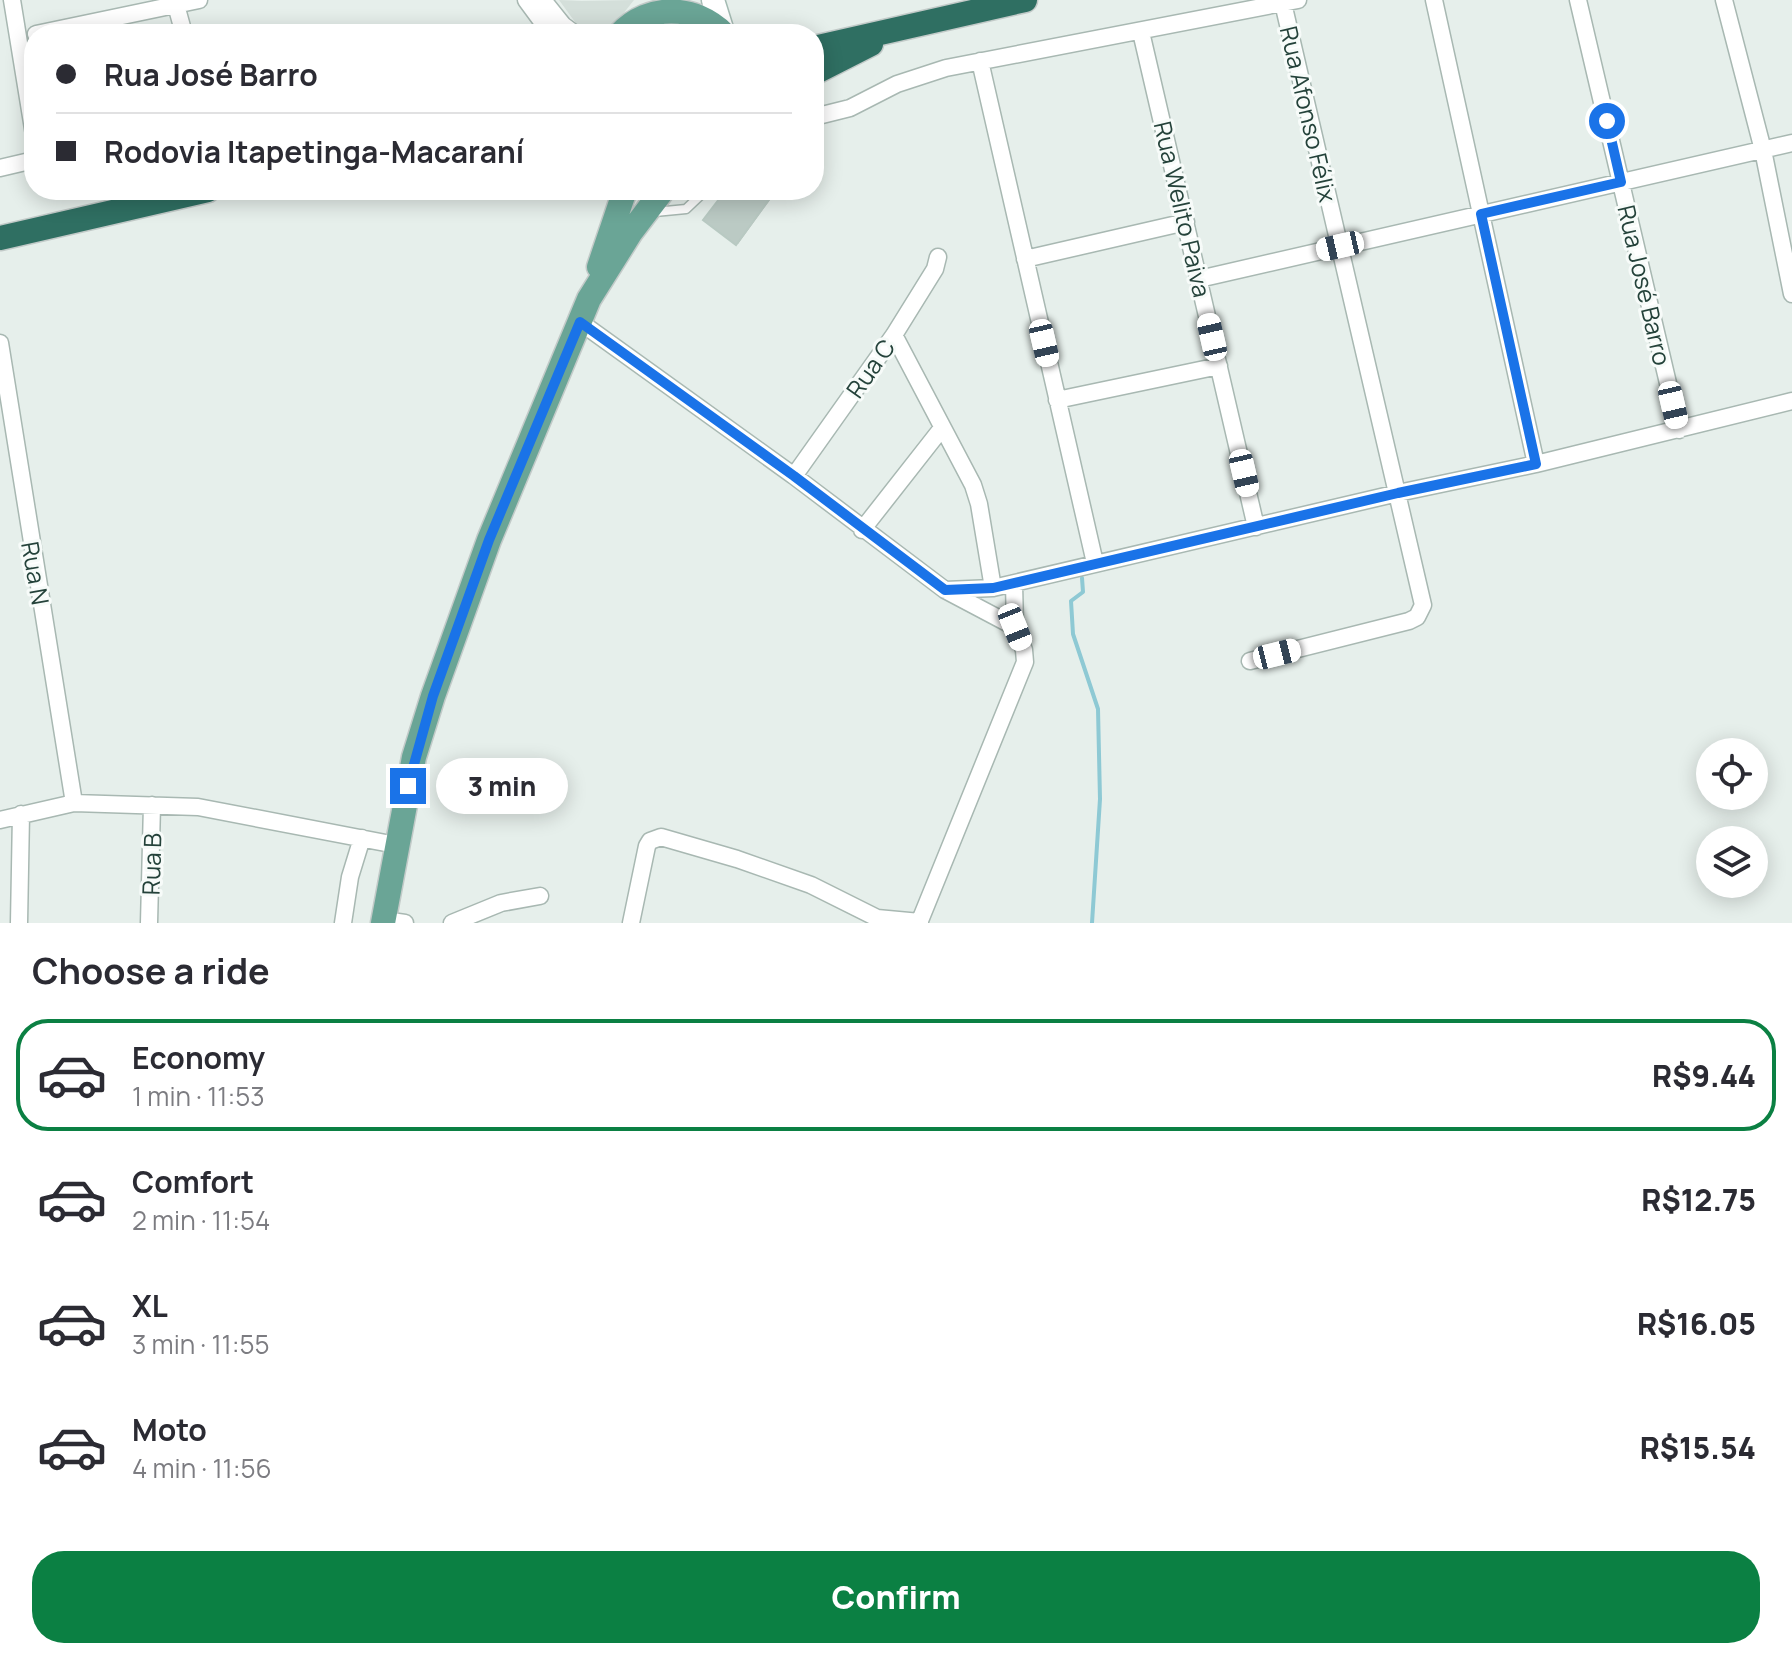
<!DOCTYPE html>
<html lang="en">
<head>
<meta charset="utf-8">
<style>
  :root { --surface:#fff; --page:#f7f7f7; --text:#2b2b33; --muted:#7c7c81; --line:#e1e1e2; --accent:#0b8043 }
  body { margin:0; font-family:Manrope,sans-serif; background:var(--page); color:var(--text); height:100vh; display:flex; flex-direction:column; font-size:30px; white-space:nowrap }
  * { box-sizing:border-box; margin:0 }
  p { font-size:26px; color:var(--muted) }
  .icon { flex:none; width:44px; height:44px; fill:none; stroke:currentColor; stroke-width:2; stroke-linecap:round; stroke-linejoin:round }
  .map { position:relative; height:923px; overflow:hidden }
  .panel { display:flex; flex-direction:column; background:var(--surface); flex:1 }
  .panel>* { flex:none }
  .guide { position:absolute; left:24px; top:24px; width:800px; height:176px; border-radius:32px; box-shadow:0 4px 20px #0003; display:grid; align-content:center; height:176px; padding:0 32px; background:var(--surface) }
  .fabs { position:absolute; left:1696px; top:738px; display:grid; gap:16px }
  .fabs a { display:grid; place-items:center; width:72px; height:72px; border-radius:50%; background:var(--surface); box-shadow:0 4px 20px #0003; font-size:40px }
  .end { position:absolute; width:36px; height:36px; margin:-18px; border:10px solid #1a73e8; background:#fff; box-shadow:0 0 0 4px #fff }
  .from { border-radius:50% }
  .bubble { position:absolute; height:56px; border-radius:28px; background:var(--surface); box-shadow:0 4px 20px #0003; font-size:26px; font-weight:800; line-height:56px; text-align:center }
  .car { position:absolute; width:24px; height:48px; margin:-24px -12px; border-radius:10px; box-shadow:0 0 6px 2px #0007; background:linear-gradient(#fff 24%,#345 0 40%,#fff 0 76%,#345 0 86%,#fff 0) }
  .guide b { display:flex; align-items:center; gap:28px; height:76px; font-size:30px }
  .guide b+b { border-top:2px solid var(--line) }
  .guide i { width:20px; height:20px; background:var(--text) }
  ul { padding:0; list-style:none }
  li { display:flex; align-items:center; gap:24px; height:112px; margin:0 16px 12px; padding:0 16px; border:4px solid transparent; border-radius:32px }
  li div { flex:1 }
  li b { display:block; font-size:30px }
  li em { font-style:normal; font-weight:800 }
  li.selected { border-color:var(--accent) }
  li>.icon { width:72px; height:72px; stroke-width:1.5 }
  h2 { padding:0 32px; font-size:36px; line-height:96px }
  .action { display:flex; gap:16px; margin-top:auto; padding:16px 32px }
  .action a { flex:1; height:92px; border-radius:32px; background:var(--accent); color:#fff; font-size:32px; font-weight:800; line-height:92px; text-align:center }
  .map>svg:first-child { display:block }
</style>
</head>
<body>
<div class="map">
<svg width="1792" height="923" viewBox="0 0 1792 923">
  <rect width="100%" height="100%" fill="#e6efeb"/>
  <!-- built -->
  <path fill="#d4dfda" d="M559,0l23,1 52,-1 -27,34h-10l-19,-8z"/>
  <!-- green -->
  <path fill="#bfe0c8" d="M677,19l35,15h-81l13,-8z"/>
  <!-- shadow -->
  <path fill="#0003" d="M728,190h36l9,6 -35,48 -32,-24z"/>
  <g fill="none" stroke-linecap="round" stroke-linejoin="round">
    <!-- stream -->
    <path stroke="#8ec9d4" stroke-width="4" d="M1082,578l1,14 -12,9 2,33 25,75 2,90 -8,124"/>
  </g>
  <!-- building -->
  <path fill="#bbcac4" stroke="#b8c9c2" stroke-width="2" d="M726,190h42l5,4 -37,51 -33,-25z"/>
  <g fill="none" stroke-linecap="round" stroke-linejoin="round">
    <!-- lane casing -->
    <g stroke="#a8b8b2" stroke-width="11">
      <path id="lane" d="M655,212l31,-3 20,-19"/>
    </g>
    <!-- street casing -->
    <g stroke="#a8b8b2" stroke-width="19">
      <path id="street" d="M12,0l22,135
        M526,0l14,19 17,15
        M543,0l20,25 12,9
        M1434,0l102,464
        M1578,0l101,430
        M1724,0l39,150 29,144
        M176,5l8,29
        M1141,32l115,495
        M36,34l163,-34
        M980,61l115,502
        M814,117l36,-9 47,-24 49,-16 352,-68
        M0,168l34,-8
        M1025,259l161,-37
        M1199,279l593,-136
        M580,322l214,154 151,114 70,37
        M894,335l79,150 6,19 14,84
        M0,343l74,460
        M1057,400l162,-34
        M794,476l100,-141 41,-66 3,-12
        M862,530l80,-102
        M945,590l48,-2 405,-95 138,-29 256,-63
        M1250,661l159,-40 8,-4 6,-12 -140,-602
        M0,820l74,-17 124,4 198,38
        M384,920l21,3
        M19,923l2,-109
        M149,923l3,-118
        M343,923l7,-46 12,-39
        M452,923l49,-20 39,-7
        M631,923l16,-77 3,-5 11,-4 76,22 74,26 66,33 43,4
        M919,923l106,-261 -1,-12 -9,-23 -1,-44"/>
    </g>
    <!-- secondary casing -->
    <g stroke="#a4bbb3" stroke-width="25">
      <path id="secondary" d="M713,0l10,32"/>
    </g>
    <!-- primary casing -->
    <g stroke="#c2cac8" stroke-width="27">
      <path id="primary" d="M620,34c29,-31 75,-29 104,0
        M599,267l26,-77
        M383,923l31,-166 19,-61 56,-156 100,-241 42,-67 32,-42"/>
    </g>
    <!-- highway casing -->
    <g stroke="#c2cac8" stroke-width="27">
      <path id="highway" d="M814,48l211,-48
        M814,73l57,-29
        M0,238l208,-48"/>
    </g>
    <!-- lane -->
    <use href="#lane" stroke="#fff" stroke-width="8"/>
    <!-- street -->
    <use href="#street" stroke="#fff" stroke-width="16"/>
    <!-- secondary -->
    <use href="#secondary" stroke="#fff" stroke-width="22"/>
    <!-- primary -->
    <use href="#primary" stroke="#6aa596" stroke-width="24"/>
    <!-- highway -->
    <use href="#highway" stroke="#2f6f62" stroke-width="24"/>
  </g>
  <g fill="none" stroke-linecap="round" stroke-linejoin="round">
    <!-- route -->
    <path stroke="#1a73e8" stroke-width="10" d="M408,786l25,-90 56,-156 91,-218 214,154 151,114 48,-2 405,-95 138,-29 -55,-250 140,-32 -14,-61"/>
  </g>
  <g text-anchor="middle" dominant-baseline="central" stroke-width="6" stroke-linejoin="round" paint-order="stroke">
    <!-- street labels -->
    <g font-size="24" fill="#24423a" stroke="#f7fbf9">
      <text transform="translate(1309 114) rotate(77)">Rua Afonso Félix</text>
      <text transform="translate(1183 209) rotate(77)">Rua Welito Paiva</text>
      <text transform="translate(1645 285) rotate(77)">Rua José Barro</text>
      <text transform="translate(870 368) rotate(-55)">Rua C</text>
      <text transform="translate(36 573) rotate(80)">Rua N</text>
      <text transform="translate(151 864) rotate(-88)">Rua B</text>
    </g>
  </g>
</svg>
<div class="fabs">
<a><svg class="icon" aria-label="locate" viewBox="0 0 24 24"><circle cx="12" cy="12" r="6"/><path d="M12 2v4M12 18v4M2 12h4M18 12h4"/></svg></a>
<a><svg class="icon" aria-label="layers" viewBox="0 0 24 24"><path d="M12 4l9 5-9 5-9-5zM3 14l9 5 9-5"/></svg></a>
</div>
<i class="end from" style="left:1607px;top:121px"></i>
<i class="end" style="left:408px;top:786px"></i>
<div class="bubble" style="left:436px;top:758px;width:132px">3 min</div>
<i class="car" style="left:1340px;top:246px;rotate:257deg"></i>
<i class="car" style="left:1212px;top:337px;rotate:347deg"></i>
<i class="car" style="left:1044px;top:343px;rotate:167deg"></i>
<i class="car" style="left:1673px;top:405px;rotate:167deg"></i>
<i class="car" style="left:1244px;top:473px;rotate:167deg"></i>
<i class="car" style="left:1015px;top:627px;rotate:158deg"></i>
<i class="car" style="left:1277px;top:654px;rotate:76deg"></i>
<div class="guide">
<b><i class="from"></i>Rua José Barro</b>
<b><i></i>Rodovia Itapetinga-Macaraní</b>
</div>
</div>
<section class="panel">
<h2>Choose a ride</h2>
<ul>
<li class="selected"><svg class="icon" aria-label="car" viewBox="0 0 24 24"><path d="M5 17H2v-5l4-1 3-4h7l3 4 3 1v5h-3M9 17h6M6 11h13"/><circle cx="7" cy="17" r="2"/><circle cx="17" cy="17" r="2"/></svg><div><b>Economy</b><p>1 min · 11:53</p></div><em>R$9.44</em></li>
<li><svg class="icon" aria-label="car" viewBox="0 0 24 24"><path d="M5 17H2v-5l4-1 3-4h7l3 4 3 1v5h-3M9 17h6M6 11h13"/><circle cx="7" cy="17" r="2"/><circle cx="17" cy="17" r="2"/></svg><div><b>Comfort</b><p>2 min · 11:54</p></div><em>R$12.75</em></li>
<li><svg class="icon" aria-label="car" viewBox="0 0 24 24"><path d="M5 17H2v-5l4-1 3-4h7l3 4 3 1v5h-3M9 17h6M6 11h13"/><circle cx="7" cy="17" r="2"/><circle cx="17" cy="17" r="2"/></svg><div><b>XL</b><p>3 min · 11:55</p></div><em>R$16.05</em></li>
<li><svg class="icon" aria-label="car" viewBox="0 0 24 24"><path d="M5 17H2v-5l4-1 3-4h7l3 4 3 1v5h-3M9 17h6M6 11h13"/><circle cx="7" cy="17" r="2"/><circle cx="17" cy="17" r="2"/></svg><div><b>Moto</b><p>4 min · 11:56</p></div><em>R$15.54</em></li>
</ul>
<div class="action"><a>Confirm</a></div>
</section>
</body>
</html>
